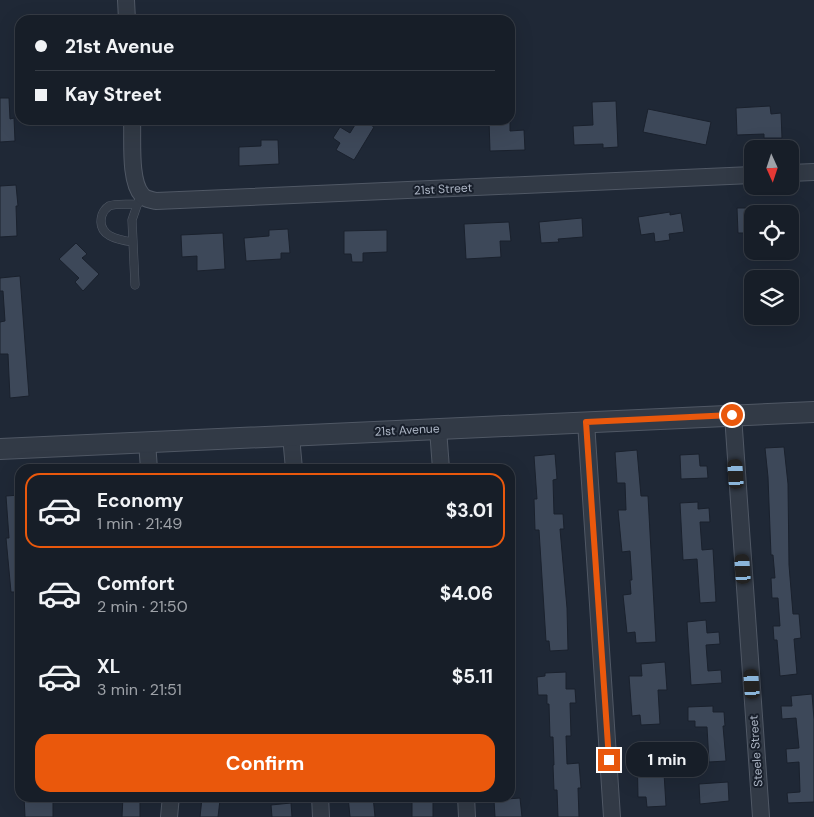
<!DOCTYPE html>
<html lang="en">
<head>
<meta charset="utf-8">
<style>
  :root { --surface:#171e28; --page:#202730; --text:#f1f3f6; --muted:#9ea2a8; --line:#363c45; --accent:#ea580c }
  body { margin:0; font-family:"DM Sans",sans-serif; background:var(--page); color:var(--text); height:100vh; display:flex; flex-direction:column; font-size:19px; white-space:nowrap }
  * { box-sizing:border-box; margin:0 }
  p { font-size:16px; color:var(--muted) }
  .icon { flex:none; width:28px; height:28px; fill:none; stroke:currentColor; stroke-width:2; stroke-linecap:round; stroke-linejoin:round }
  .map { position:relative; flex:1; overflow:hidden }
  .sheet { position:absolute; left:15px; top:464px; width:500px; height:338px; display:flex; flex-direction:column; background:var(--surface); border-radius:15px; box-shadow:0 5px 20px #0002,0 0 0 1px var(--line) }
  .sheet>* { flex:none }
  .top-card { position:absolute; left:15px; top:15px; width:500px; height:110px; border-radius:15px; box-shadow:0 5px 20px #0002,0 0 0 1px var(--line); display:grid; align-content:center; height:110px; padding:0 20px; background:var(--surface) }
  .needle { width:32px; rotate:177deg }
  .tools { position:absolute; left:744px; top:140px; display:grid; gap:10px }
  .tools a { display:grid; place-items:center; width:55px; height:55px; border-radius:10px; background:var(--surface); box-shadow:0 5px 20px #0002,0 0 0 1px var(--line); font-size:25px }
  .end { position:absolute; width:22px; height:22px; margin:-11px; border:6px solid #ea580c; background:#fff; box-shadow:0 0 0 2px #fff }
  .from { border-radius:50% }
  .bubble { position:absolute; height:35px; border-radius:15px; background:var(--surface); box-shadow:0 5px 20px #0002,0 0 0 1px var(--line); font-size:16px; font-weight:700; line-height:35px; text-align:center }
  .car { position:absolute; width:15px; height:30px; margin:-15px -8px; border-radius:6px; box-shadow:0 0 4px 1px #0007; background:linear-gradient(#222 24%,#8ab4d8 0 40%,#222 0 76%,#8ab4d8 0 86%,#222 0) }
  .top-card b { display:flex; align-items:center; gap:18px; height:48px; font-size:19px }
  .top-card b+b { border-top:1px solid var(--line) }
  .top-card i { width:12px; height:12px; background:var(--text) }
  ul { padding:9px 0 0; list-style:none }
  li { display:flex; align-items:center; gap:15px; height:75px; margin:0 10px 8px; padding:0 10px; border:2px solid transparent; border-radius:15px }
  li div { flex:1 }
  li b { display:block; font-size:19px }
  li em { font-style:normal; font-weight:700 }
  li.active { border-color:var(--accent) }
  li>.icon { width:45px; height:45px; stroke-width:1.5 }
  .action { display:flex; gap:10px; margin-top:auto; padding:10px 20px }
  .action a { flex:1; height:58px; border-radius:15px; background:var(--accent); color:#fff; font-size:20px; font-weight:700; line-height:58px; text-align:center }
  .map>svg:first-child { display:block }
</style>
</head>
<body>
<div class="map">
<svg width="814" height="817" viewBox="0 0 814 817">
  <rect width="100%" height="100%" fill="#1f2836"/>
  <!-- building -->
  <path fill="#3d4859" stroke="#1a212d" d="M0,98h9l1,21 4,-1 1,23 -15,1z
    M616,101l2,46 -15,1v-4l-29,1 -1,-19 20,-1 -1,-23z
    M770,106l1,8 10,-1 1,25h-18v-4l-27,1 -1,-27z
    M648,109l63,13 -5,23 -63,-13z
    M358,120h4l12,7 -20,33 -18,-10 4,-7 -7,-5 7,-11 10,6z
    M489,120h21v11l14,-1 1,20 -35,1z
    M261,140h17l1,24 -40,2v-19l22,-1z
    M16,185l2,21h-2l1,30 -17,1v-51z
    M737,208h15v25h-14z
    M670,212v3l11,-2 3,19 -15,2 1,6 -15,2 -1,-9 -13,2 -3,-18z
    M582,218l1,19 -25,2 1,3 -18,1 -2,-21z
    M509,222l2,19h-11l1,16 -35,2 -2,-35z
    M288,229l2,24h-9v6l-35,2 -2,-23 25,-2v-6z
    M387,230v22l-24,1v9h-11l-1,-8h-7v-23z
    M223,233l2,36 -28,2v-15l-15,1 -1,-22z
    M76,243l11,11 -5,4 17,16 -16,17 -8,-9 4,-4 -20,-19z
    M20,276l9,120 -19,2 -2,-44h-8v-32l5,-1 -2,-30h-3v-13z
    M784,447l4,37 1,81 4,49h6l2,24 -7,1 3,35 -17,2 -3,-36h-3l-1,-14h7l-2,-28h-6l-1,-20h4l-2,-23h-2l-3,-78 -3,-29z
    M637,450l4,46h7l8,146 -20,1 -1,-11 -8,1 -4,-38 8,-1 -1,-14h2l-2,-29 -8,1 -4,-42h8l-1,-27h-8l-2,-31z
    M555,454l2,25 -4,1 1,34h9l1,15h-4l7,79 1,42 -18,1 -1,-10h-3l-7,-111h-4l-1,-31h3l-3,-43z
    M699,454l1,12h7l1,12 -27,1 -1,-24z
    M20,495v97h-9l-5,-54h3l-3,-42z
    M698,502v7l11,-1 1,14h-10l2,28 11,-1 3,53 -16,1 -3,-44 -14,1 -3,-57z
    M706,620l1,13 12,-1 1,12 -14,1 2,26 13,-1 1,13 -31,2 -4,-63z
    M665,662l2,28h-9l2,34 -19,1 -1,-10 -8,1 -3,-40h13l-1,-12z
    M566,672v17h9l1,14h-6l1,33h-5l1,28 12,-1 2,25h-3l1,29h-21l-1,-27h-3l-1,-25h1l-1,-28h-3l-1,-33h-2v-9h-9l-1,-18 8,-1v-3z
    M812,694l2,25v83l-26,1 -1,-10 13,-1 -1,-30 -12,1 -1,-14 13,-1 -3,-30 -14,1 -1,-13h11l-1,-10z
    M713,706v6h11l1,14h-2l3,35 -17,1 -2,-35h-12v-6h-7v-14z
    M672,744l1,28 -9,1 2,33 -19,1 -1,-10h-8l-1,-51z
    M728,782l1,19 -29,3 -1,-20z
    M24,796l29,2v19h-28z
    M123,796h17v21h-18z
    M348,796h25l2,21h-25z
    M433,797v20h-21v-19z
    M202,798l18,2 -2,17h-18z
    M520,798l2,19h-27l-1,-17z
    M291,803l1,14h-20l-1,-12z"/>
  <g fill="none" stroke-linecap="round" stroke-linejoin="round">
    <!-- service casing -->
    <g stroke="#505865" stroke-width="9">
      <path id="service" d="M133,242c-15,-2 -37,-6 -31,-27 1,-3 4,-7 7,-9 8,-3 21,-1 29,-2
        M135,285l-3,-65 9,-26"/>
    </g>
    <!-- minor casing -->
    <g stroke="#505865" stroke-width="18">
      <path id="minor" d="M126,0l1,20
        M132,120c1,19 -3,61 10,75 3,4 9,5 14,6l596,-26
        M790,173l24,-1
        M733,415l28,402
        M586,422l26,395
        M438,429l3,40
        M291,436l3,33
        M147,442l2,27
        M320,796l1,21
        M466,796l1,21
        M169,817l2,-21"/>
    </g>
    <!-- tertiary casing -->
    <g stroke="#505865" stroke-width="22">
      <path id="tertiary" d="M0,449l814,-37"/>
    </g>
    <!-- service -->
    <use href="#service" stroke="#323a46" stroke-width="8"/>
    <!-- minor -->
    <use href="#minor" stroke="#323a46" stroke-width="16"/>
    <!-- tertiary -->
    <use href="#tertiary" stroke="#323a46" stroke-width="20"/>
  </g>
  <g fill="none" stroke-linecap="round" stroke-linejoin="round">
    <!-- route -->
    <path stroke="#ea580c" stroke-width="6" d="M609,760l-23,-338 146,-7"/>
  </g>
  <g text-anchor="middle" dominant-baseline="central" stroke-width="4" stroke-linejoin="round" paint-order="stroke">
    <!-- street labels -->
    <g font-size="12" fill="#acb5c4" stroke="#181f2b">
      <text transform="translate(443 189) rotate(-3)">21st Street</text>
      <text transform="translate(407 430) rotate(-3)">21st Avenue</text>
      <text transform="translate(756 751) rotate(-94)">Steele Street</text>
    </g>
  </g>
</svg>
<div class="tools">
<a><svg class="needle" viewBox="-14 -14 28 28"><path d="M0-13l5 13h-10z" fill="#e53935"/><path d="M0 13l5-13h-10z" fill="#9ea2a8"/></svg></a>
<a><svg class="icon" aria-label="locate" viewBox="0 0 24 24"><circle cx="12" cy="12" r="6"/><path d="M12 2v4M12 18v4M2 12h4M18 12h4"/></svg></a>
<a><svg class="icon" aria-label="layers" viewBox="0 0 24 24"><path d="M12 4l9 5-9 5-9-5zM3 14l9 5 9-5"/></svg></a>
</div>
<i class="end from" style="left:732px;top:415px"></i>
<i class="end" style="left:609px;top:760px"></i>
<div class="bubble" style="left:626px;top:742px;width:82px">1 min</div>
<i class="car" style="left:736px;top:474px;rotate:356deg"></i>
<i class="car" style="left:743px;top:569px;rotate:356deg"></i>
<i class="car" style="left:752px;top:684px;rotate:356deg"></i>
<div class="top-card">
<b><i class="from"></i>21st Avenue</b>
<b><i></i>Kay Street</b>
</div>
<section class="sheet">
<ul>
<li class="active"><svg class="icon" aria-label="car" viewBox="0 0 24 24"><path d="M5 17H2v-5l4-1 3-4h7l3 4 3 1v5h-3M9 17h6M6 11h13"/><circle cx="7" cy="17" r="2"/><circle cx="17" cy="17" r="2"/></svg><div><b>Economy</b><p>1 min · 21:49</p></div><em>$3.01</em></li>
<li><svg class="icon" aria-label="car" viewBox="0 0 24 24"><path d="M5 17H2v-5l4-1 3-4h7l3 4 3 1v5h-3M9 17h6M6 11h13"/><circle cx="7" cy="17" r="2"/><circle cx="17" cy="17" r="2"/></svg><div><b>Comfort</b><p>2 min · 21:50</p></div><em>$4.06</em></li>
<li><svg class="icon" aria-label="car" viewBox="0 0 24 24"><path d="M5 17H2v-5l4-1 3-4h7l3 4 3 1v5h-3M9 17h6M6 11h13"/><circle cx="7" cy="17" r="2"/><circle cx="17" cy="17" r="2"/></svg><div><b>XL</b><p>3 min · 21:51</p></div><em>$5.11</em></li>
</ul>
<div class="action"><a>Confirm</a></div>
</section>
</div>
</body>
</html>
